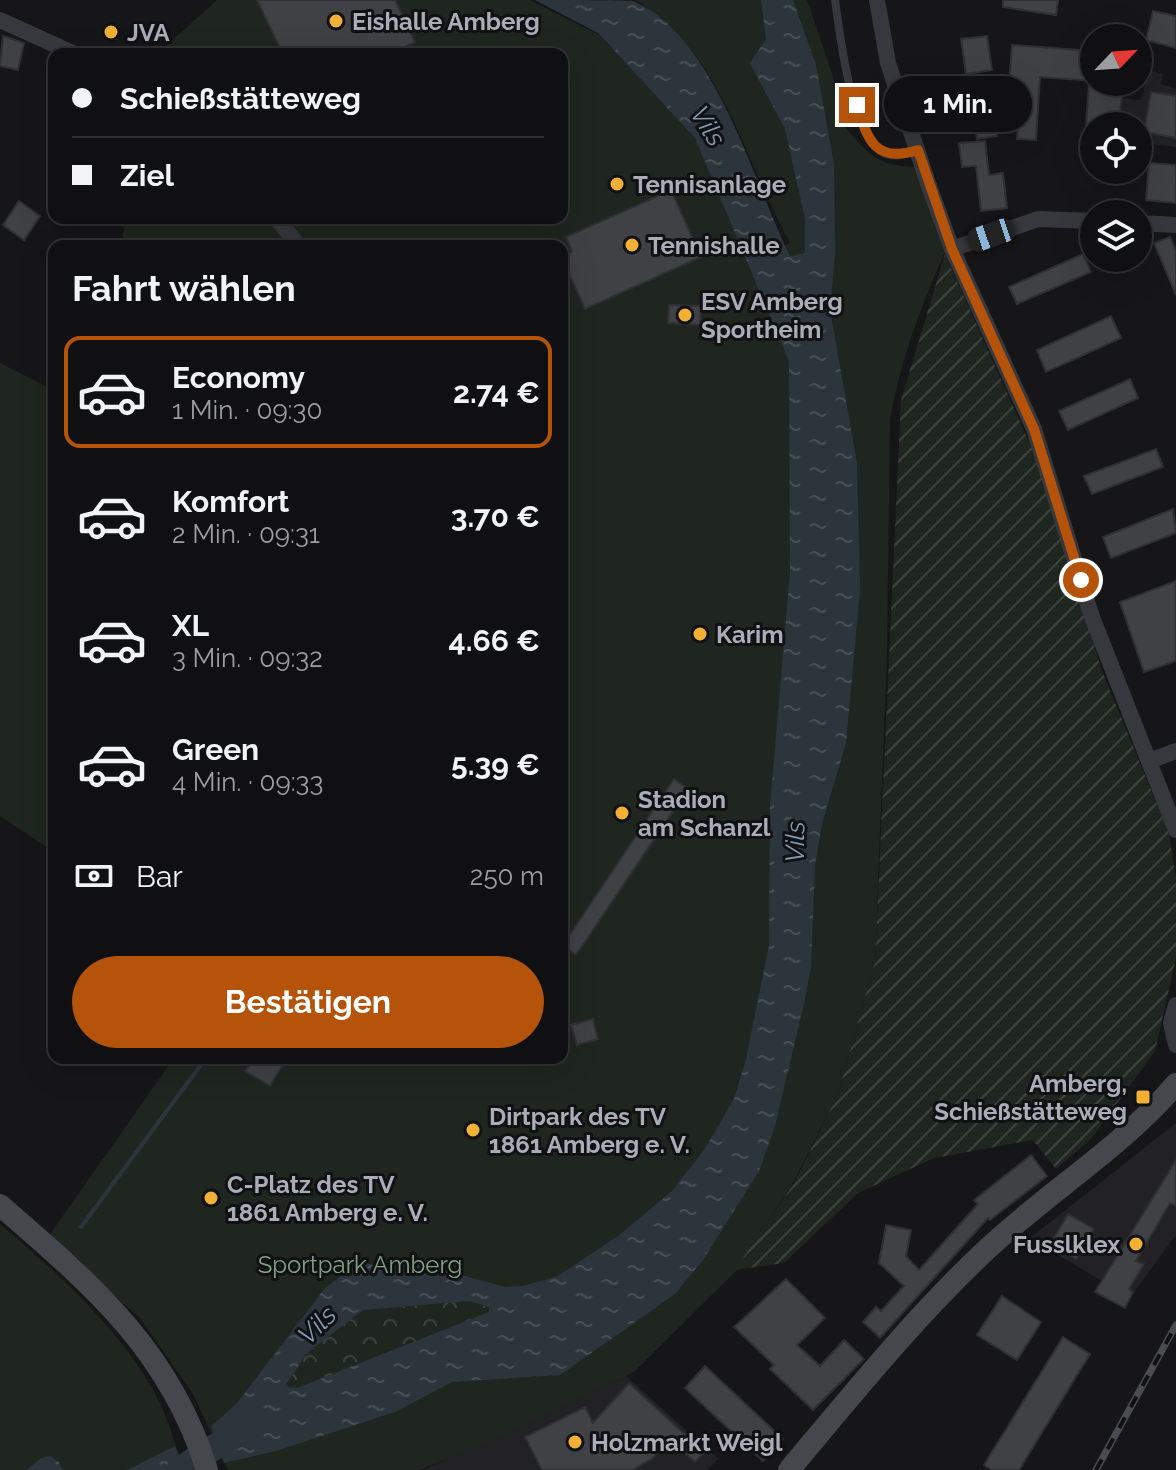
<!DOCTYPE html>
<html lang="de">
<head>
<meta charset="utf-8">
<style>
  :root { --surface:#101012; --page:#1e1e20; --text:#f1f3f6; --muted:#9c9d9f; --line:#303032; --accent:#b45309 }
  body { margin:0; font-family:Raleway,sans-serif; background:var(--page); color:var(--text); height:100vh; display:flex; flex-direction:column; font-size:30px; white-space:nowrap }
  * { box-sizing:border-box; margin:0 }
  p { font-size:26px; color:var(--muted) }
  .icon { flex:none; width:44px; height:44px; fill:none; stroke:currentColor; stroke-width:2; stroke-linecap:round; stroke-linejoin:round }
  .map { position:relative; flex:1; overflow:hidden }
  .sheet { position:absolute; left:48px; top:240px; width:520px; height:824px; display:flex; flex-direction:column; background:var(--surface); border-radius:16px; box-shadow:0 8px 32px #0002,0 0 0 2px var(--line) }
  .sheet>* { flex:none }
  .guide { position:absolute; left:48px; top:48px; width:520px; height:176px; border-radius:16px; box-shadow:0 8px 32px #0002,0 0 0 2px var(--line); display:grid; align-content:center; height:176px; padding:0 24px; background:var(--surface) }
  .needle { width:52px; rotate:65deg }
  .tools { position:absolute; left:1080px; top:24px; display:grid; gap:16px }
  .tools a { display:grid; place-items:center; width:72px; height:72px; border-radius:50%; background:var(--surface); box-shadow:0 8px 32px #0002,0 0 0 2px var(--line); font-size:40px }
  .end { position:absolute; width:36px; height:36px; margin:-18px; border:10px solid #b45309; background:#fff; box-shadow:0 0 0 4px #fff }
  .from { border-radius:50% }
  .bubble { position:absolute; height:56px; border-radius:28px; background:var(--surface); box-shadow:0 8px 32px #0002,0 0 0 2px var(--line); font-size:26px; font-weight:700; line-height:56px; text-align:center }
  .car { position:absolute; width:24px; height:48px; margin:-24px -12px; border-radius:10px; box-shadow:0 0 6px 2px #0007; background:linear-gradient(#222 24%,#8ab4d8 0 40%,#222 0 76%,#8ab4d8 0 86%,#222 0) }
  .guide b { display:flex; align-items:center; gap:28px; height:76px; font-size:30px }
  .guide b+b { border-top:2px solid var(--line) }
  .guide i { width:20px; height:20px; background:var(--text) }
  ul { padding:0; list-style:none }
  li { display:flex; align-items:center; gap:24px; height:112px; margin:0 16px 12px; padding:0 8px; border:4px solid transparent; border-radius:16px }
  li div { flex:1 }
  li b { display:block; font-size:30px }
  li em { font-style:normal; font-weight:700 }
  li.current { border-color:var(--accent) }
  li>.icon { width:72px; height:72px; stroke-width:1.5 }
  h2 { padding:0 24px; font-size:36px; line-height:96px }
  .pay { display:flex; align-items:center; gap:20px; height:88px; padding:0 24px; font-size:30px }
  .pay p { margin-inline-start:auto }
  .action { display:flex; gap:16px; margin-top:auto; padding:16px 24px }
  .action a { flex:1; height:92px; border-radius:48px; background:var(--accent); color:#fff; font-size:32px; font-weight:700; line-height:92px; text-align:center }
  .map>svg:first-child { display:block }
</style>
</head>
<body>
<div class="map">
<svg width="1176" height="1470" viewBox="0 0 1176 1470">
  <defs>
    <pattern id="forest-crowns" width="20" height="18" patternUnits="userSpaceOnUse" patternTransform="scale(2)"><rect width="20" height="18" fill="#1e261f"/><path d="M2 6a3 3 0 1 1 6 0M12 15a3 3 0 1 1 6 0" fill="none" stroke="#3c433d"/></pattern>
    <pattern id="garden-furrows" width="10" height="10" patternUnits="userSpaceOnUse" patternTransform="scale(2)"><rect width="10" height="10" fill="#1e261f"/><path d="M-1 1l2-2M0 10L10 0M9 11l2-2" fill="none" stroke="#3c433d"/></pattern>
    <pattern id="water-ripples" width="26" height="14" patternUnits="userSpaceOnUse" patternTransform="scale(2)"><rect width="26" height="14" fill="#2c353c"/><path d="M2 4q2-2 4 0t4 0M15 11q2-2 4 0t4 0" fill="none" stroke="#485056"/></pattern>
  </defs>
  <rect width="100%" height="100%" fill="#161618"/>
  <!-- built -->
  <path fill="#222225" d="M1149,70l14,4 -2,10 15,5v58l-38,-5v-16h-18l2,-28 19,2z
    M1176,1123v112l-46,63 -100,-60z
    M626,1376l92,83 -10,11h-285z"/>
  <!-- green -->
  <path fill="#1e261f" d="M217,0h313l69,35 96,101 53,123 42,-16c-34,-62 -53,-130 -94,-187 -13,-19 -36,-36 -53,-52l-9,-4h173l41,121 -4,5c26,30 33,40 74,41l27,85c-24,54 -45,109 -55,168l-3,234 -12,307 -37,133 -45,89 -57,88 -102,101 -129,63 -85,35h-192l-35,-76 -53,-76 -92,-81 126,-179h388v-812h-440l3,-28h437v-164h-405z
    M0,363l54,27v462l-54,-36z
    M0,1224c58,49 124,108 159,177 10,21 17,46 25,69h-184z"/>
  <!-- forest -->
  <path fill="url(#forest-crowns)" d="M470,1301l19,6v6l-192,75 -13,-1 23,-34 56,-43z"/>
  <!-- garden -->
  <path fill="url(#garden-furrows)" d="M945,254l89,199 68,218 67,163 7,44v80l-21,93 -64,88 -35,30 -23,-29 -99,18 -76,35 -74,70 -49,7 59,-87 44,-89 37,-133 26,-561z"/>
  <!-- water -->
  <path fill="url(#water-ripples)" fill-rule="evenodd" d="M535,0c20,0 82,0 98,1 83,35 120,181 157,255l15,-3v-34l-20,-90 -35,-66 16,-24 -5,-39h32l23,65 18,99 1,90 -5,56 27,153 3,127 -14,153 -24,81 -7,41 -4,101 -7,38 -29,122 -16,45 -56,89 -28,34 -115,81 -108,7 -57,30 -119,39 -52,12 -13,-36 26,-24 88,-115 31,-23 34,-3 39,4 76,21 18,-1 35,-10 60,-40 54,-45 32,-41 30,-51 12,-40 23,-114 1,-138 20,-235 -1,-211 -94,-223 -97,-105zM470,1301l19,6v5l-192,76 -12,-2 22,-33 56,-43z
    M175,1446l9,24h-57z
    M50,1456l9,6 3,8h-35l14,-12z"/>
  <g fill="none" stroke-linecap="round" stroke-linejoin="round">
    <!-- stream -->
    <path stroke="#2c353c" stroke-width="4" d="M81,1227l125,-169"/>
    <!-- river -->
    <path stroke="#2c353c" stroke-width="26" d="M179,1470l67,-43"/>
  </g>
  <!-- building -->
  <path fill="#404145" stroke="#303034" stroke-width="2" d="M257,0h138l20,42 -14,7 2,5h-120z
    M1003,0h55l-2,15 -53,-8z
    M1153,11l23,5v32l-30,-8z
    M3,36l21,7 -6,27 -18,-4z
    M987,36l5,34 -26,4 -5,-35z
    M1012,45l82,6v30l-54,-4 -4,63 -19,-1 2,-27 -12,-1z
    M1089,82h34l-4,44h-33z
    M1151,92l25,4v42l-32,-6z
    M993,111l4,25 -20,3 -4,-25z
    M985,141l4,34 14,-2 4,35 -26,3 -5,-45 -14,1 -3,-24z
    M1149,163l27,2v38l-30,-3z
    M671,190l30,67 -116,52 -23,-51 10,-6 -6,-15z
    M19,201l21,15 -16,24 -21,-15z
    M1170,237l6,13v45l-22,-52z
    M1083,254l8,18 -74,32 -8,-17z
    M669,305l32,1 -1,19 -32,-2z
    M1111,316l10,22 -75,34 -9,-22z
    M1130,379l8,19 -70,32 -9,-19z
    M1156,449l7,18 -71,27 -8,-18z
    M1173,509l3,24 -65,25 -8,-21z
    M1176,581v80l-32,11 -24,-70z
    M674,779l14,10 -112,166 -13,-10z
    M593,1019l5,20 -21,6 -6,-20z
    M238,1058h49l-17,28 -25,-15 4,-5z
    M1031,1155l16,21 -57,44 -2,-2 -108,120 -17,-16 13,-15 5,4 23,-25 -25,-23 7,-38 25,5 -5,26 13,14 59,-66 -4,-4z
    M1176,1160v46l-6,-3 -34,58 8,3 -15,25 4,3 -8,16 -30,-16z
    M1068,1214l26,15 -18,30 -25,-16z
    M786,1279l39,39 -28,27 23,21 24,-26 20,19 -51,51 -43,-41 4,-4 -40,-38z
    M1002,1296l39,26 -24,38 -40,-25z
    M1063,1337l27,17 -71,116h-27l-8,-5z
    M705,1366l78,73 -20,22 -78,-73z
    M629,1383l75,69 -9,10 -25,-23 -18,20 -20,11h-90l-17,-33 60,-30 8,16z"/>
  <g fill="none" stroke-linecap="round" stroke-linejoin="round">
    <!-- lane -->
    <path stroke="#37383d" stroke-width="8" d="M835,0c5,35 16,133 47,152 12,7 24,2 36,-2"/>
    <!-- street -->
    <path stroke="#37383d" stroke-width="16" d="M877,0l11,63 41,123 23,63 82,180 58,188 84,213
      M0,20l75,34
      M276,218l23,28
      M1138,223l38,2
      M952,249l86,-30 56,2
      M1149,761l27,-10
      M1176,1005l-5,18 5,22"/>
    <!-- secondary -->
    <path stroke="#45474d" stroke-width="22" d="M0,1205c91,79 170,145 207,265
      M789,1470c63,-75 124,-151 195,-218 62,-59 136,-103 192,-168"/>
    <!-- rail casing -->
    <g stroke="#4a4c52" stroke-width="7">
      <path id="rail" d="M1096,1470l80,-145"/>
    </g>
    <!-- rail -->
    <use href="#rail" stroke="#111113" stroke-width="4" stroke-dasharray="12" stroke-linecap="butt"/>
  </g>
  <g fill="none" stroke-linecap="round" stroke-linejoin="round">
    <!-- route -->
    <path stroke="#b45309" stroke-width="10" d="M857,105c11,37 19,58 61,45l34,99 82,180 47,151"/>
  </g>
  <!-- markers -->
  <g fill="#f2b134" stroke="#111113" stroke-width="3">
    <circle cx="336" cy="21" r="8"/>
    <circle cx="111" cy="32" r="8"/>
    <circle cx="617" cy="184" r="8"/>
    <circle cx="632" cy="245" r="8"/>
    <circle cx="685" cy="315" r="8"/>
    <circle cx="700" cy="634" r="8"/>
    <circle cx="622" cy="813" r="8"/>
    <rect x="1135" y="1089" width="16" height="16" rx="4"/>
    <circle cx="473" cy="1130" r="8"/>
    <circle cx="211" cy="1198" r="8"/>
    <circle cx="1136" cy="1244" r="8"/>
    <circle cx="575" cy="1442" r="8"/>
  </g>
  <g text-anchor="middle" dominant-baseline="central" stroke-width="6" stroke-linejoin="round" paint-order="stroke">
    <!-- poi labels -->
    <g font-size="24" font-weight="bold" fill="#a8adb8" stroke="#111113" text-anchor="start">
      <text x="352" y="21">Eishalle Amberg</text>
      <text x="127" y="32">JVA</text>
      <text x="633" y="184">Tennisanlage</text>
      <text x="648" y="245">Tennishalle</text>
      <text x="701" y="301">ESV Amberg<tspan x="701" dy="28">Sportheim</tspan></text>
      <text x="716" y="634">Karim</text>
      <text x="638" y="799">Stadion<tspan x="638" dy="28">am Schanzl</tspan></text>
      <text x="1127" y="1083" text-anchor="end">Amberg,<tspan x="1127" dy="28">Schießstätteweg</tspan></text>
      <text x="489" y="1116">Dirtpark des TV<tspan x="489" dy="28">1861 Amberg e. V.</tspan></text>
      <text x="227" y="1184">C-Platz des TV<tspan x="227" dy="28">1861 Amberg e. V.</tspan></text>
      <text x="1120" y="1244" text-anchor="end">Fusslklex</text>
      <text x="591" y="1442">Holzmarkt Weigl</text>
    </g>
    <!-- park labels -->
    <g font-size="24" fill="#7fa381" stroke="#111113">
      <text x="360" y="1264">Sportpark Amberg</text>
    </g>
    <!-- water labels -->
    <g font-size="26" font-style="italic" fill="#7f9bb3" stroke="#111113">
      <text transform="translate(708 126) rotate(58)">Vils</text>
      <text transform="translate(795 842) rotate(-89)">Vils</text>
      <text transform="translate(317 1325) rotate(-45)">Vils</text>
    </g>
  </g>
</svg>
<div class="tools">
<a><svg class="needle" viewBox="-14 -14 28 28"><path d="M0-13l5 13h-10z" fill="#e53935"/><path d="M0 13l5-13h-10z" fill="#9c9d9f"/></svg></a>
<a><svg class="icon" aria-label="locate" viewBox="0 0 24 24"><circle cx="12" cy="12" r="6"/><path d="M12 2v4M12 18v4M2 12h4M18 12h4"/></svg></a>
<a><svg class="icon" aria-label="layers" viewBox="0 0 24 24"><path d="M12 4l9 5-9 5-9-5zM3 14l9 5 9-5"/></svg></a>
</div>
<i class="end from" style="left:1081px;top:580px"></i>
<i class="end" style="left:857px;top:105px"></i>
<div class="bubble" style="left:884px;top:76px;width:148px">1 Min.</div>
<i class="car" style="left:991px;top:235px;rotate:251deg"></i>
<div class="guide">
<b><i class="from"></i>Schießstätteweg</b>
<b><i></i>Ziel</b>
</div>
<section class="sheet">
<h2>Fahrt wählen</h2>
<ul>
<li class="current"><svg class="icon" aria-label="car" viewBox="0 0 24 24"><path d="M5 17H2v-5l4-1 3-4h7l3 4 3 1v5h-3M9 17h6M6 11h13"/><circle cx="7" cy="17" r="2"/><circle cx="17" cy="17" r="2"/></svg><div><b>Economy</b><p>1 Min. · 09:30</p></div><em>2.74 €</em></li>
<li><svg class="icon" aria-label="car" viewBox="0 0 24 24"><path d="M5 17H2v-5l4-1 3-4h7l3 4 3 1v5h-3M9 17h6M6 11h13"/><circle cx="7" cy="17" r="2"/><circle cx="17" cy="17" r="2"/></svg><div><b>Komfort</b><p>2 Min. · 09:31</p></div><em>3.70 €</em></li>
<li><svg class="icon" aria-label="car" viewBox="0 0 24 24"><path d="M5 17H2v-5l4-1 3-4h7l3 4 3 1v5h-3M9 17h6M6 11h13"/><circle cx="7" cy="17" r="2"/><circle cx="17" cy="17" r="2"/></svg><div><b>XL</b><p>3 Min. · 09:32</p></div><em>4.66 €</em></li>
<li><svg class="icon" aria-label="car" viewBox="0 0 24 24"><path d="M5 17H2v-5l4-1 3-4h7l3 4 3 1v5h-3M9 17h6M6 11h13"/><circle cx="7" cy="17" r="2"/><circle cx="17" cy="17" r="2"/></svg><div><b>Green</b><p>4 Min. · 09:33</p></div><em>5.39 €</em></li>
</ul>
<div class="pay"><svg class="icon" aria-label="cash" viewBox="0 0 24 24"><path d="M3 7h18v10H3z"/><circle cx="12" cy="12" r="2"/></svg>Bar<p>250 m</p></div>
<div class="action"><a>Bestätigen</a></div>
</section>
</div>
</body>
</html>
